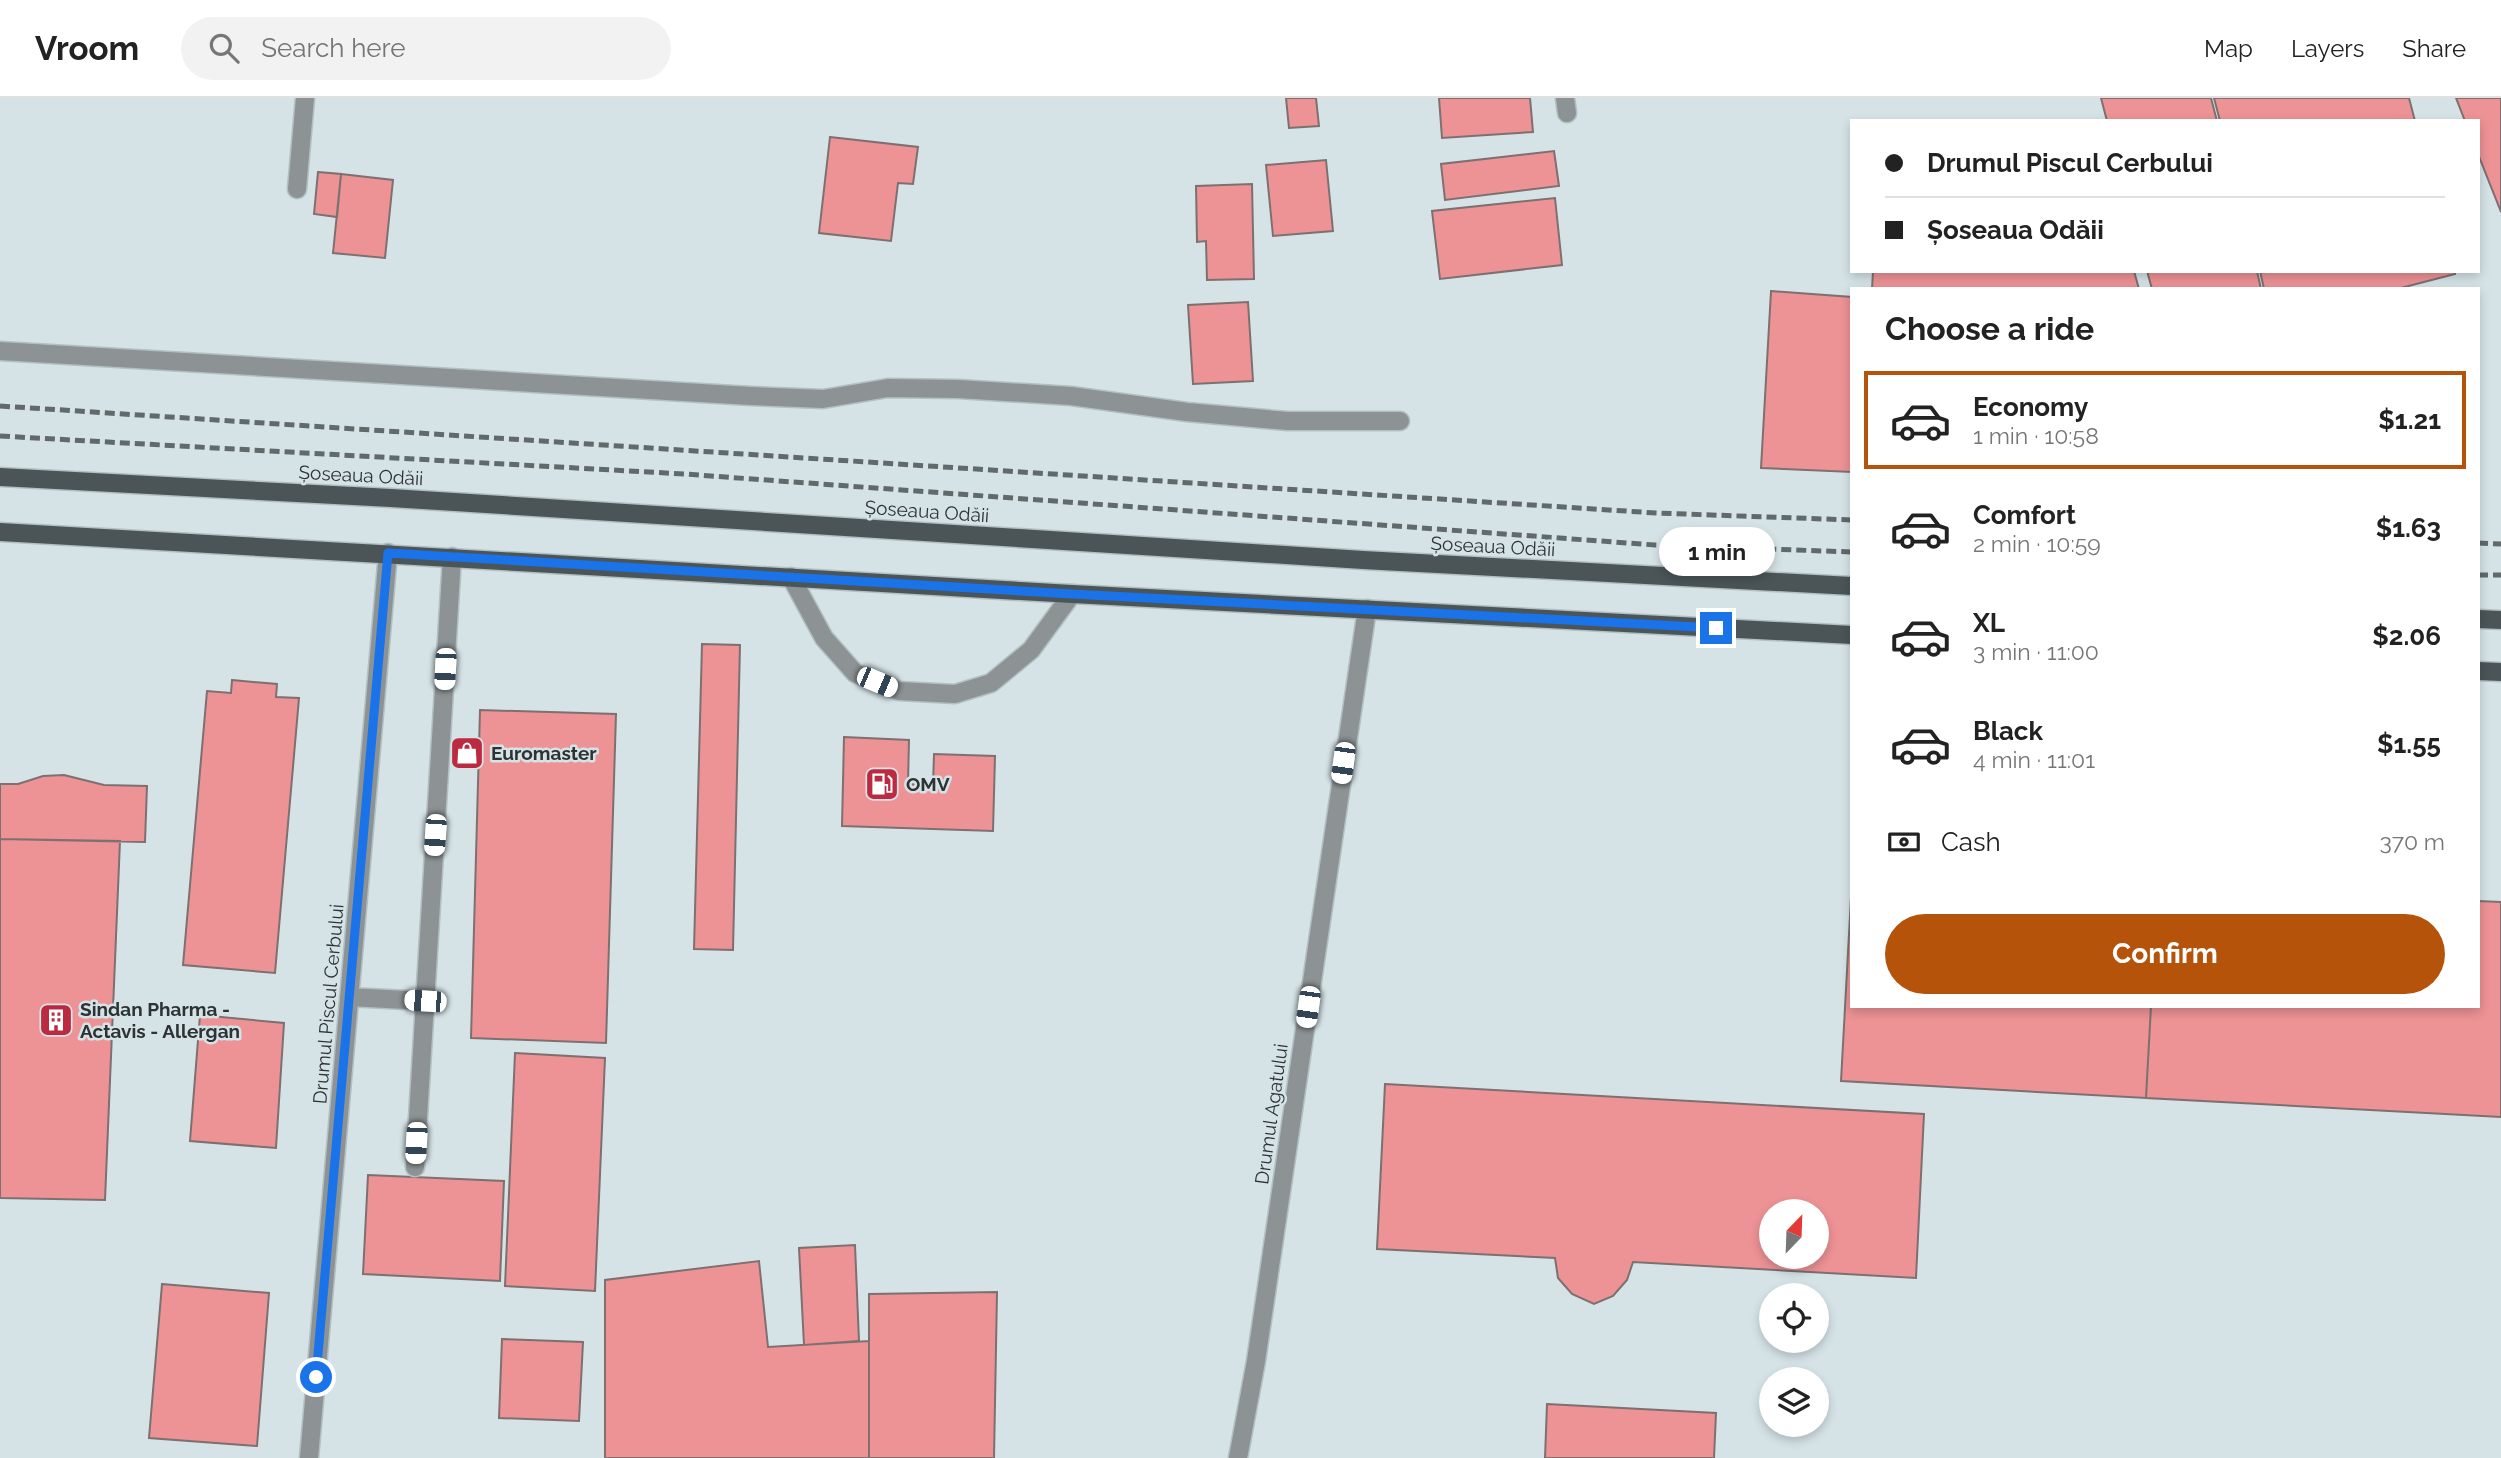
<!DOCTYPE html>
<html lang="en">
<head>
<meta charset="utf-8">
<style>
  :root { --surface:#fff; --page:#f2f2f2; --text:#222; --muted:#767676; --line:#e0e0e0; --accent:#b45309 }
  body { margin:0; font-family:Raleway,sans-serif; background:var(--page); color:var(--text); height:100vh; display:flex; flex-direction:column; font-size:26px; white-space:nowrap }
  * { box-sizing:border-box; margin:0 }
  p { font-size:23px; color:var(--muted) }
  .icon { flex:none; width:38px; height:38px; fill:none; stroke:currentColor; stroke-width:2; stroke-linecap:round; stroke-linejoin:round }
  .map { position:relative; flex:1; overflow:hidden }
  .details { position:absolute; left:1850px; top:189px; width:630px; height:721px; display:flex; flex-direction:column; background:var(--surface); border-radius:0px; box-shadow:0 4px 10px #0003 }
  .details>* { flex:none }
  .guide { position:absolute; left:1850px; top:21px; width:630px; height:154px; border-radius:0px; box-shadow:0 4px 10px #0003; display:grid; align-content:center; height:154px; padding:0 35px; background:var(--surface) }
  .needle { width:46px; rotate:23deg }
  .controls { position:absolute; left:1759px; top:1101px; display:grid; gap:14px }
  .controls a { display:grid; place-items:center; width:70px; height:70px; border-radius:50%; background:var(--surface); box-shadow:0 4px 10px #0003; font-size:35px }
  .end { position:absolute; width:32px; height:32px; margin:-16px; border:9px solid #1a73e8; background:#fff; box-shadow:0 0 0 4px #fff }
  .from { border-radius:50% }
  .bubble { position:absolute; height:49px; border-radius:24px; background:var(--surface); box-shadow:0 4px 10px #0003; font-size:23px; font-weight:700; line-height:49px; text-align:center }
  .car { position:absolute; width:21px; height:42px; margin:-21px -10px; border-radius:9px; box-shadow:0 0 5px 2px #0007; background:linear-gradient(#fff 24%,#345 0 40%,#fff 0 76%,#345 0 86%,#fff 0) }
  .guide b { display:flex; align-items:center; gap:24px; height:66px; font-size:26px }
  .guide b+b { border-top:2px solid var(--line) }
  .guide i { width:18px; height:18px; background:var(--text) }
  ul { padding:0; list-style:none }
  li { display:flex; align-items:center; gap:21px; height:98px; margin:0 14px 10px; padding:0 21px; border:4px solid transparent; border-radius:0px }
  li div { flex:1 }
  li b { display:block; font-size:26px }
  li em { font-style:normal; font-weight:700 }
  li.on { border-color:var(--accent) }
  li>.icon { width:63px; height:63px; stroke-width:1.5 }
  h2 { padding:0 35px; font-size:32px; line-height:84px }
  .pay { display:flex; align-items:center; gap:18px; height:77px; padding:0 35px; font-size:26px }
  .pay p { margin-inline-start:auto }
  .action { display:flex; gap:14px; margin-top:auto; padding:14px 35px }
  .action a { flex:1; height:80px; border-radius:42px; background:var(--accent); color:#fff; font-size:28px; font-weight:700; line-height:80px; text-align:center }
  header { display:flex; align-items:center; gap:42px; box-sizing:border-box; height:98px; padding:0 35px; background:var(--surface); border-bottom:2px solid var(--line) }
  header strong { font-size:33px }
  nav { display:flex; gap:38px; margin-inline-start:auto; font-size:24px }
  .search { width:490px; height:63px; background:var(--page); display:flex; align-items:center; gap:18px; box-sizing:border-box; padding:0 24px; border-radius:38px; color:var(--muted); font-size:26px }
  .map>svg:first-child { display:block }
</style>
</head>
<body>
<header>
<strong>Vroom</strong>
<div class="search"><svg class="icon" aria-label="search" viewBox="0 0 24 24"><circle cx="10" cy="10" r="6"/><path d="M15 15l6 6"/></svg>Search here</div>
<nav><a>Map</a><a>Layers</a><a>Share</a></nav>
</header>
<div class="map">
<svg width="2501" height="1360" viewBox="0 0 2501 1360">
  <rect width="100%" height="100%" fill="#d5e3e7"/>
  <!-- building -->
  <path fill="#ed9295" stroke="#7d7070" stroke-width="2" fill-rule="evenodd" d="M1286,0h30l3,28 -30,2z
    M1439,0h91l3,34 -91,6z
    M2101,0h110l6,23h-110z
    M2214,0h195l6,23h-195z
    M2456,0h45v114l-23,-58v-33h-13z
    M830,39l88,10 -5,37 -15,-1 -7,58 -72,-8z
    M1554,53l5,35 -114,14 -4,-36z
    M1326,62l7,71 -60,5 -7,-71z
    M318,74l23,2 -4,43 -23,-3z
    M341,76l52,6 -8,78 -52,-5z
    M1252,86l2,95 -47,1 -1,-39 -9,1 -1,-56z
    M1555,100l7,67 -122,14 -8,-68z
    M1873,173h261l5,18h-267z
    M2147,173h110l4,18h-109z
    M2260,173h195v3l-58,15h-133z
    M1771,193l81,6v175l-91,-4z
    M1248,204l5,79 -60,3 -5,-79z
    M702,546l38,1 -7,305 -39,-1z
    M232,582l45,4 -1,13 23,1 -24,275 -92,-8 24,-274 24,2z
    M480,612l136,4 -10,329 -135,-5z
    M844,639l65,3 -1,44 25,1 1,-31 61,2 -2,75 -151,-5z
    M64,677l40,10 43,1 -2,56 -145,-3v-55h18l25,-8z
    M0,741l120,2 -15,359 -105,-2z
    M1852,781v127h299l-5,92 -305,-17z
    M2478,803l23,1v215l-355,-19 5,-92h327z
    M200,917l84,8 -8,125 -86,-7z
    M515,955l90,5 -10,233 -90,-5z
    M1385,986l539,30 -8,164 -283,-16 -6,18 -14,16 -19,8 -22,-10 -14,-16 -3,-20 -178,-9zM1771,1113h45v45h-45z
    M368,1077l136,6 -4,100 -137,-7z
    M855,1147l4,96 -55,4 -5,-97z
    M759,1163l9,86 101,-6v117h-264v-178z
    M162,1186l107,9 -12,153 -108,-8z
    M997,1194l-3,166h-125v-164z
    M502,1241l81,3 -4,79 -80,-3z
    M1547,1306l169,9 -2,45h-169z"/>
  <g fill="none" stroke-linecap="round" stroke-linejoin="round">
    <!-- minor casing -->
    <g stroke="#b3c0c3" stroke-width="21">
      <path id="minor" d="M1565,0l2,15
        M297,91l8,-91
        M0,253l751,45 72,3 65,-11 70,1 113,7 116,16 100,9h113
        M791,479l33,61 31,35 44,18 56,3 36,-11 40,-33 41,-56
        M349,899l76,4
        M415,1069l37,-610
        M309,1360l79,-905
        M1238,1360l18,-97 111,-752"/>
    </g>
    <!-- major casing -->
    <g stroke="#b3c0c3" stroke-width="21">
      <path id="major" d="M0,379l391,21 972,62 489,26
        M0,434l1072,62 780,41
        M2478,521l23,1
        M2478,573l23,1"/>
    </g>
    <!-- minor -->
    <use href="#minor" stroke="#8d9395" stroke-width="18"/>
    <!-- major -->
    <use href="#major" stroke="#4b5558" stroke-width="18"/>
    <!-- rail -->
    <path stroke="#61696b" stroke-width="5" stroke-dasharray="10 5" stroke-linecap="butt" d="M0,308l1656,107 196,7
      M0,338l684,38 971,71 197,7
      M2478,445l23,1
      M2478,477h23"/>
  </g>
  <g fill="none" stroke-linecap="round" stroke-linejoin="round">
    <!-- route -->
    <path stroke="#1a73e8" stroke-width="9" d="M316,1279l72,-824 684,41 644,34"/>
  </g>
  <!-- icons -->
  <defs>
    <g id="shop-square" transform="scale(1.75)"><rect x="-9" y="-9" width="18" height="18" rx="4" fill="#bb2a40" stroke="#d5e3e7"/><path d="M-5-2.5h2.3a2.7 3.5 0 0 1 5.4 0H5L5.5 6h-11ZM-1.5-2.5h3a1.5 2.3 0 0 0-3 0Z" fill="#fff"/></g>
    <g id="fuel-square" transform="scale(1.75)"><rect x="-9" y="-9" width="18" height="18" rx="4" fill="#bb2a40" stroke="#d5e3e7"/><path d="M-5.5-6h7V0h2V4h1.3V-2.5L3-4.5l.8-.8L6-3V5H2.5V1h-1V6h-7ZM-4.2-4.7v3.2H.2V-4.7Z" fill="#fff"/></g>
    <g id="building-square" transform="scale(1.75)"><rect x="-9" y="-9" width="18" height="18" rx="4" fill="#bb2a40" stroke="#d5e3e7"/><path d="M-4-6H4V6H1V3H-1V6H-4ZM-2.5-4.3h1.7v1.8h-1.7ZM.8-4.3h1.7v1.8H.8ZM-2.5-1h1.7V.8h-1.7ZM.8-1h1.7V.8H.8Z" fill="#fff"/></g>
  </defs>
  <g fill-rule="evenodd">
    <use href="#shop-square" x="467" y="655"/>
    <use href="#fuel-square" x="882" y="686"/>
    <use href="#building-square" x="56" y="922"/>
  </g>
  <g text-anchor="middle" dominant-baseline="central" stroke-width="5" stroke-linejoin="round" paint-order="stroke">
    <!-- street labels -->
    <g font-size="19" fill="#2d3234" stroke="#d5e3e7">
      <text transform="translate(361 377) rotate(3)">Șoseaua Odăii</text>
      <text transform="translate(927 413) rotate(4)">Șoseaua Odăii</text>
      <text transform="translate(1493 448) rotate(3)">Șoseaua Odăii</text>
      <text transform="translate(328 906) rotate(-85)">Drumul Piscul Cerbului</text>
      <text transform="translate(1271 1016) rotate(-82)">Drumul Agatului</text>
    </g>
    <!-- poi labels -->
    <g font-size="19" font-weight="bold" fill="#2d3234" stroke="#d5e3e7" text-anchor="start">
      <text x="491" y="655">Euromaster</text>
      <text x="906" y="686">OMV</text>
      <text x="80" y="911">Sindan Pharma -<tspan x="80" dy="22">Actavis - Allergan</tspan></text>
    </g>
  </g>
</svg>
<div class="controls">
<a><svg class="needle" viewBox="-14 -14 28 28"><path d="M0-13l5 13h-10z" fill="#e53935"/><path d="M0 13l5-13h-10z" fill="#767676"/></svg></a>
<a><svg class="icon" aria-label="locate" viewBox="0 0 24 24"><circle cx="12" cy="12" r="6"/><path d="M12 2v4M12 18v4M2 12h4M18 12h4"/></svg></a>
<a><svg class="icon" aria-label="layers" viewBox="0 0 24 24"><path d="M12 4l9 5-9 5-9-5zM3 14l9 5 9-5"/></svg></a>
</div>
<i class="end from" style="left:316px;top:1279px"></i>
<i class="end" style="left:1716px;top:530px"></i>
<div class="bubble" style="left:1659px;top:429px;width:116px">1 min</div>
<i class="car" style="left:445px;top:571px;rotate:183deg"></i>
<i class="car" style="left:877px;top:584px;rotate:113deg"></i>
<i class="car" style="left:1343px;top:665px;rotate:188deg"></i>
<i class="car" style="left:435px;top:737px;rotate:184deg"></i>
<i class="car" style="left:425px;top:903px;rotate:274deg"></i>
<i class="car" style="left:1308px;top:909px;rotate:188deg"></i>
<i class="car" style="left:416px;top:1045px;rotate:183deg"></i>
<div class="guide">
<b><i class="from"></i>Drumul Piscul Cerbului</b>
<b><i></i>Șoseaua Odăii</b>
</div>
<section class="details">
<h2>Choose a ride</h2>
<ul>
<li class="on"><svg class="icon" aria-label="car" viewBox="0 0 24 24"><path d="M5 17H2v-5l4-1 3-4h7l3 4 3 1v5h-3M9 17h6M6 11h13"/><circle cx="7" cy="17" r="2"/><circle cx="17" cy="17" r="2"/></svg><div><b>Economy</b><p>1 min · 10:58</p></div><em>$1.21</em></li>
<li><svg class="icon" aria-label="car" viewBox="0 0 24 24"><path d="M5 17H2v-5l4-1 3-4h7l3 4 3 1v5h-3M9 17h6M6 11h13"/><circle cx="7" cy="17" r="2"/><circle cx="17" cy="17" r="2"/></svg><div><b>Comfort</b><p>2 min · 10:59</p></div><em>$1.63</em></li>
<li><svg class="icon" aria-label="car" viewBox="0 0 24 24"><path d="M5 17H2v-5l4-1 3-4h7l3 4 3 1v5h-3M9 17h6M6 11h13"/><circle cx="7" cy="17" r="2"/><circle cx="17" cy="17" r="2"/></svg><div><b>XL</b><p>3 min · 11:00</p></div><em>$2.06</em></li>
<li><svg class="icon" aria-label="car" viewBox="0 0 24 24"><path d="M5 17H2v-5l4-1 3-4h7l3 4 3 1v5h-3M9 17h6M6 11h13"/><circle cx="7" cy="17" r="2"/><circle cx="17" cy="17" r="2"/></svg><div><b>Black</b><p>4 min · 11:01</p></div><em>$1.55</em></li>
</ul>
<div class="pay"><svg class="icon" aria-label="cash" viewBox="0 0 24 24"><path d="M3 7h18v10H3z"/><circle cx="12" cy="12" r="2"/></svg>Cash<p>370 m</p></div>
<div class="action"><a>Confirm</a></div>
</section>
</div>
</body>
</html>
